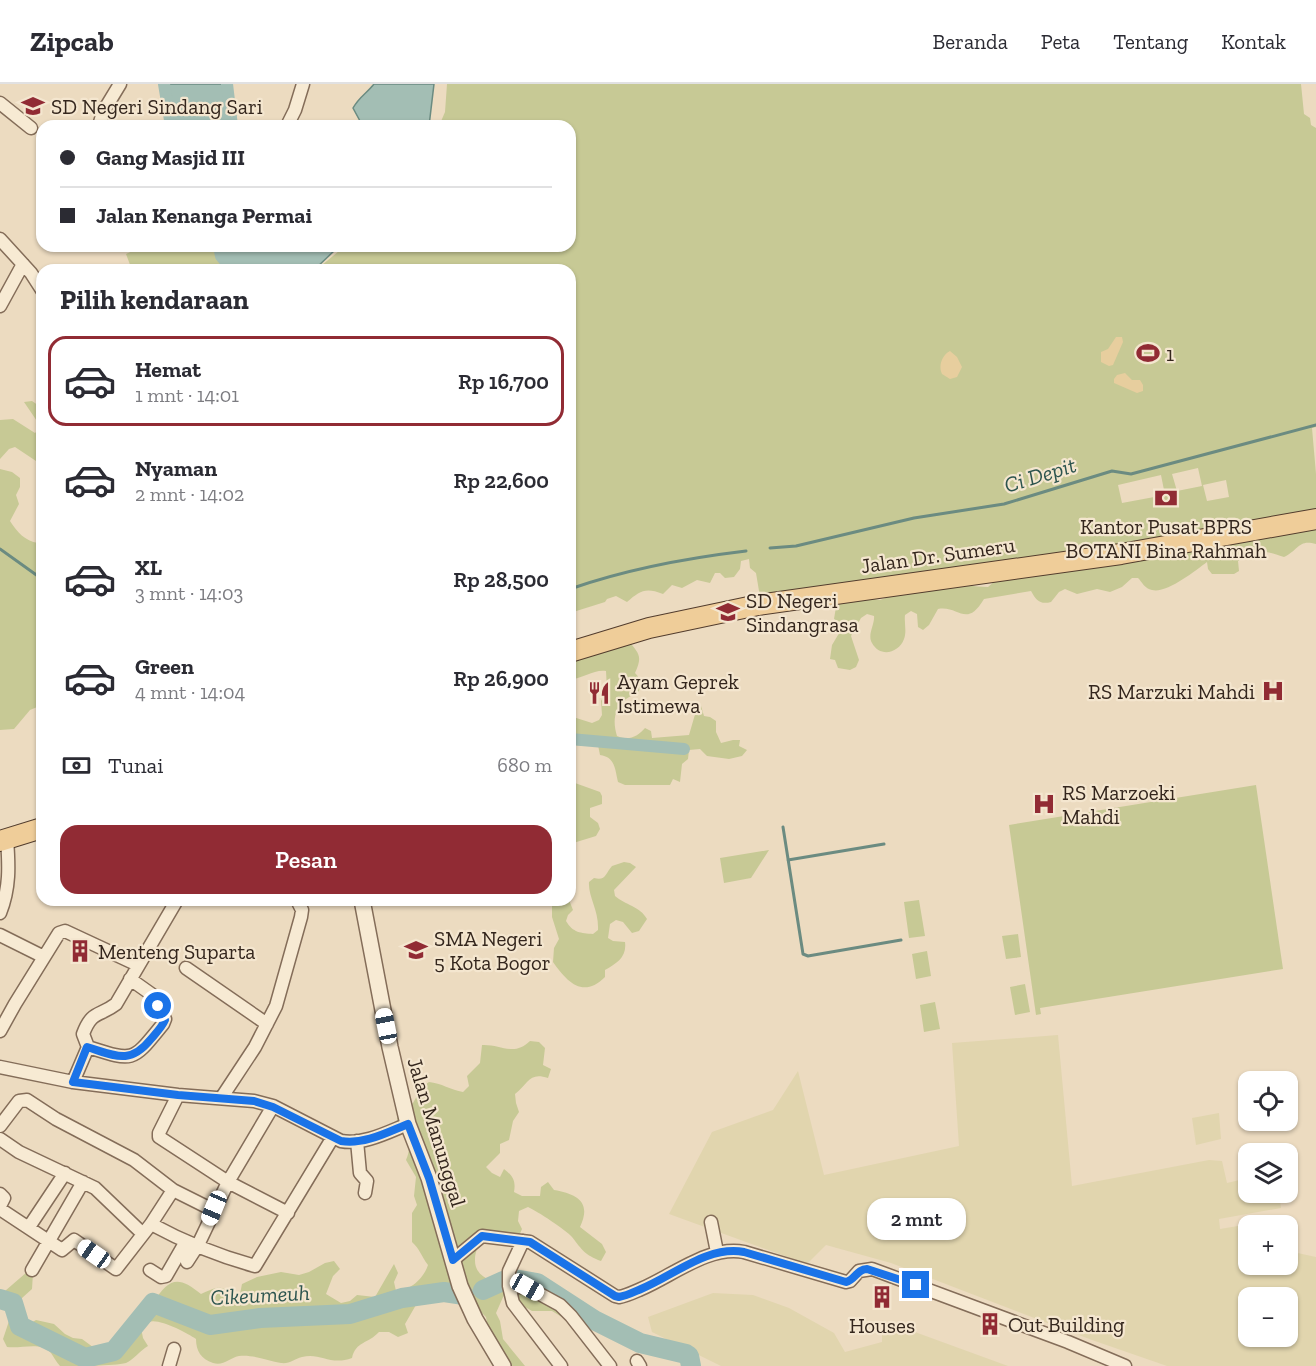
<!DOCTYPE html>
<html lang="id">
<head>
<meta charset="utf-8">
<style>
  :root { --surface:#fff; --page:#f2f2f3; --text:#2b2b33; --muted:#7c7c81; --line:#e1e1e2; --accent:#912b34 }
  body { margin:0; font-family:"Zilla Slab",serif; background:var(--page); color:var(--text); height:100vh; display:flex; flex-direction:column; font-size:22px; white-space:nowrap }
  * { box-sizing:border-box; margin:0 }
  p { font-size:20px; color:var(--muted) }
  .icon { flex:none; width:33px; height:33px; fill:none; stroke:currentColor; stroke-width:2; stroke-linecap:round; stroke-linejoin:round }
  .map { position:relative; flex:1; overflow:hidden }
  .panel { position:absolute; left:36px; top:180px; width:540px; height:642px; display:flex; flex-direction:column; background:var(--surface); border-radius:18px; box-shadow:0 2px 4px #0004 }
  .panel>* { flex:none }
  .guide { position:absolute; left:36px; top:36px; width:540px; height:132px; border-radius:18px; box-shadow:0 2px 4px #0004; display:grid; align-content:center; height:132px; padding:0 24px; background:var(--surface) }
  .buttons { position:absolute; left:1238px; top:987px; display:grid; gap:12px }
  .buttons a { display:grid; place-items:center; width:60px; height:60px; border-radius:12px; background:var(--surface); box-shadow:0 2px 4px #0004; font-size:30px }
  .end { position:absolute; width:27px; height:27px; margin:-14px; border:8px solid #1a73e8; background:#fff; box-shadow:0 0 0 3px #fff }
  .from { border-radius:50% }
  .bubble { position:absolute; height:42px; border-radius:18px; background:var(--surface); box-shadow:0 2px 4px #0004; font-size:20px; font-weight:600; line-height:42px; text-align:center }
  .car { position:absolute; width:18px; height:36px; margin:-18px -9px; border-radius:8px; box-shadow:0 0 4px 2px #0007; background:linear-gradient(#fff 24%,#345 0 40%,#fff 0 76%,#345 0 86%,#fff 0) }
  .guide b { display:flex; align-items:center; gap:21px; height:57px; font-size:22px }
  .guide b+b { border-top:2px solid var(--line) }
  .guide i { width:15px; height:15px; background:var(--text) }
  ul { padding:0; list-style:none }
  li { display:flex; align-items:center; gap:18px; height:90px; margin:0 12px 9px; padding:0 12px; border:3px solid transparent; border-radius:18px }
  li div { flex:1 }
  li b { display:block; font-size:22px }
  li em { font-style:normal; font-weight:600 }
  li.selected { border-color:var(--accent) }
  li>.icon { width:54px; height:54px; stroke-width:1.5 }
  h2 { padding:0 24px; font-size:27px; line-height:72px }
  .pay { display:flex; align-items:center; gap:15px; height:66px; padding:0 24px; font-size:22px }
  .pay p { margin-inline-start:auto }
  .cta { display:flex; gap:12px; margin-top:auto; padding:12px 24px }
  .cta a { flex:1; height:69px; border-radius:18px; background:var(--accent); color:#fff; font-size:24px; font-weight:600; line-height:69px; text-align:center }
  header { display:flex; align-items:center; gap:36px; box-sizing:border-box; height:84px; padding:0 30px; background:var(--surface); border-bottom:2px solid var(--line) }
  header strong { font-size:28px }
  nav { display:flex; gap:33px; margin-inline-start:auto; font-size:21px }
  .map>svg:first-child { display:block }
</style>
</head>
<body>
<header>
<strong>Zipcab</strong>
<nav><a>Beranda</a><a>Peta</a><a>Tentang</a><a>Kontak</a></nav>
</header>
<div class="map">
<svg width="1316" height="1282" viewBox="0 0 1316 1282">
  <rect width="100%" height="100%" fill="#ecdbc0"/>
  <!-- farmland -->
  <path fill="#e1d5ae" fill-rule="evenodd" d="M1058,951l14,151 137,-26 13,1 5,22 21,-5v14l31,1 2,15 -62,11 1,10 65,-11 2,8h-39v38h39v-38l6,26 23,5v109h-149l-75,-26 -201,-77 -65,-18 -19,19 -138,-50 43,-82 61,-22 25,-39 26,104 135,-29 -7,-103zM1248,1214h39v38h-39z
    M1219,1029l2,26 -25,6 -4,-27z
    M713,1209l40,2 36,13 45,25 11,19 37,-10v-22l126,46h-287l-69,-34 -4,-15z"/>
  <!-- green -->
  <path fill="#c7c995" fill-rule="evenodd" d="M447,0h854l3,30 6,4 1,7 5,3v299l-4,1 4,46v70c-18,-5 -17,6 -32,13 -22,-7 -27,-9 -46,4l1,10 -5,3h-22l-4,-5 -1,-7c-12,9 -41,32 -55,28 -7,-1 -10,-8 -14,-12h-6l-10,9 -12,5 -13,-3 -20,5 -12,-5 -6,3 -8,10c-11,3 -15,-2 -20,-11l-47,8c-18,30 -25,6 -46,10l-9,16 -6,5 -5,-3 -1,-13 -6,-3 -6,4c-1,8 2,16 -1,24 -5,14 -24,19 -32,4 -5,-8 3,-19 2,-27l-7,-2 -6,4 -10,18 8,24 -3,7 -6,3 -12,-2 -3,-8 -5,-1 2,-14 9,-15 -2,-7 -5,-4 2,-12 4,-4 28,-5 12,2 19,-7 13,-2 6,2c20,-16 46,-6 70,-6l8,-7 -236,17 -4,-24 -6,-5 -1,-9 -8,2 -1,8 -6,8 -9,1 -5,-5h-5l-5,10 -13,-3 -15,8 -10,-3 -9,9c-18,-7 -23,-3 -36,8l-11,-6 -9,3 -2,3 -35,11v-343h-254l29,-24h225v-120h-131l6,-14zM1198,384l4,18 -25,5 -5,-17zM1161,391l4,20 -43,8 -4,-18zM1226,396l3,17 -22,4 -4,-16z
    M140,162h72l5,11 15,13h-100l-6,-16 13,-6z
    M32,317l10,7v57l-27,-18 -6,2 -9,10v-39l13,-1 22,14 6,-6 -17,-25z
    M0,385l12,3 8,6v9l-4,8 3,9 -9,17c7,11 15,20 28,22l4,-6v168l-12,5 -16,19 -14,1z
    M627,555c12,15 16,16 8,34 6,6 6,10 4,18 -4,3 -9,5 -13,8 -13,10 -13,24 -9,37 12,5 20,1 28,-8l6,3 1,7 37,-3 7,-24 5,-5 3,10 6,1 6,4v11l5,11 12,-3h7l-1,6 8,4 -5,6 -13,3 -22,-3 -7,-7 -11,1 -1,9 -6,5 -2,18 -7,-3 -3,6h-45l-7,-3c-3,-13 -3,-25 -18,-27l-2,-10 -17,1 -11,-3v-27l22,7 7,-3 3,-5 -1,-14 6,-11 -1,-19c-11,-2 -23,7 -36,9v-29z
    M575,699l25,9 2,4v8l-12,4v9l8,6 2,6 -4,7 -26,8v-59z
    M1256,701l27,184 -243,39 1,6 -5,1 -27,-190z
    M769,766l-18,28 -27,5 -4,-25z
    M624,778l6,1 6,4 -22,23 1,6c10,9 25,10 32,23l-8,12 -7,2 -9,-11 -7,-2 -6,4 -2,14 5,3 12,1c2,15 -8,21 -20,28v7c-22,22 -38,5 -52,-15l1,-14 5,-9 -7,-22v-17h17l4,10 -5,5 -2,6c7,12 15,12 27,13l5,-4c1,-20 -10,-33 -9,-48l5,-4c12,3 11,-4 18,-12z
    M919,816l6,36 -16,2 -5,-36z
    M1018,850l3,23 -15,2 -4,-23z
    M927,867l4,25 -15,3 -4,-25z
    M1025,900l5,28 -15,3 -5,-28z
    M935,918l5,27 -16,3 -4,-27z
    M530,957l9,1 6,6 -2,17 8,4 -3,9c-19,-6 -19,5 -33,16l1,9 3,9 -6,9 -4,19 -9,4v9l-14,14 6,6 8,4 4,-8c9,7 12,12 10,23l8,4h18l1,-9 7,-5 6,8c23,4 38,12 26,37l22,17 4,8 -5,9c-16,-6 -19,-11 -29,-24 -6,-7 -35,-26 -44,-30l-9,4 -1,10 4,8 -4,9 -39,2c-1,7 -4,13 -4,19 -1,22 25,25 41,24l5,-7 9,-1 7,6 17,3 9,6 25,28 1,9 -19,-5 -18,-11h-20l-28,-16 -8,18 4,8 3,18 22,27h-16l-21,-38 -2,-11 -7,-7 -17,-10c-14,4 -27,-4 -42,-2l-15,26 3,9 -10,4 -9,-5h-10c-11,12 -23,9 -27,26 -22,8 -32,-6 -50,-1 -8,2 -12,7 -21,6 -13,-2 -29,-9 -42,-7 -10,2 -15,10 -26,7 -12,-4 -17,-12 -17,-24 -9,-6 -37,-21 -47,-17 -3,1 -5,4 -8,6l2,10 5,8c-7,4 -16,15 -22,17 -12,3 -51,3 -66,3 -4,-4 -6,-9 -9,-13 -10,-12 -29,-4 -44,-6l-4,-8 6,-18 -2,-9 -7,-5v-18l5,2 22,-19 6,1 -1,16 -10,9 -2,7 9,19 7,-4 18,4 11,10 8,4 9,1 15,11 9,2 17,-3c4,-9 5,-19 11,-26 5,-8 15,-13 19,-20 16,-25 25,-28 48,-9 24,-11 22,-7 37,10l4,-20 15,-7 24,-5 18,3 10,-3 16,-9 9,-2 6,8 -7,7 -7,18 15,9 9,-2 7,-6 18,2 19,-33 4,9 -4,9 2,9c14,0 28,-13 32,-26 -7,-9 -8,-16 -16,-23v-29l5,-8 -3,-9 2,-19 -10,-17c9,-20 -6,-24 -9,-42l16,-15 9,-16 7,-5c12,1 22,8 34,10l6,-6 -2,-10 13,-13 2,-18c19,-1 32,12 48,-4z"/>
  <!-- sand -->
  <path fill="#e7ce9e" d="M1116,253h6l1,5 -10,23 -4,1 -8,-4v-10l7,-3z
    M950,267l7,6 5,10 -5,10 -7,2 -8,-5c-4,-8 0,-19 8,-23z
    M1125,289l7,7h8l3,5v6l-6,2 -23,-10v-4l3,-4z"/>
  <!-- water -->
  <path fill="#a3beb4" stroke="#6b8b81" stroke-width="1.5" d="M164,0h63l5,42h-61z
    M374,0h60l-5,42h-75l6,-5 -7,-13c6,-11 14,-15 21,-24z
    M219,162h126l-11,5 -20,19h-76l-17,-14z"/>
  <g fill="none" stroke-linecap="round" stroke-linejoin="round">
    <!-- stream -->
    <path stroke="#6b8b81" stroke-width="3" d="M770,464l26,-2 118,-28 90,-14 108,-33 19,3 185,-49
      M0,465l42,30
      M570,505c57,-20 117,-31 176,-38
      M783,743l20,127 5,2 93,-16
      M788,776l96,-16"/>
    <!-- canal -->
    <path stroke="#a3beb4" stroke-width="12" d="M164,0l7,42
      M227,0l5,42
      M219,162l2,10 12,14
      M570,655l114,10"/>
    <!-- river -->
    <path stroke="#a3beb4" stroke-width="20" d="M514,1195l23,4 57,37 46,23 46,11 3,2 2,10
      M483,1206l20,-9
      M0,1215l13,4 7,23 65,32 29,-7 39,-48 57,22 50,-7 90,-4 52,-16 42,-6 20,3"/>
    <!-- minor casing -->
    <g stroke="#846d59" stroke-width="15">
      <path id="minor" d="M0,19l31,25
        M99,42l4,-14 17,-28
        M287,42l8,-16 8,-26
        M0,155l31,34 11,17
        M0,222l23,-42
        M0,829c10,-25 9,-47 7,-74
        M0,851l44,22
        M186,884l81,56
        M0,947l15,-27 44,-71 6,-2 73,34
        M88,963c47,15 44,15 75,-23l2,-5 -7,-13 3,-5 -31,-22
        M0,983l73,15 105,13 76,6 19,5 68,35c23,4 47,-9 67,-17
        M73,998l15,-35 -5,-13c9,-24 16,-17 33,-30l61,-104
        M178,1011l-19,38v4l69,45 60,31
        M222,1013l33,-50 21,-41 25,-89 1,-7 -5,-10
        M0,1042l19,-25 8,-1 29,19 78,41 39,30 32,16
        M0,1055l19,13 76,36 48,46
        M357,1057l3,32 7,8 -2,12
        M0,1110l4,4 -4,8
        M0,1125l62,41 12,-10 42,29 35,-45 22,-34
        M711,1138l6,30
        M151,1140c33,18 68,32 104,42l78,-129
        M29,1143l36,-54
        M523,1157l-14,30v15l4,17 48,63
        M453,1176l29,-24 48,6 85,54 4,1c7,-1 15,-5 22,-8 31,-13 68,-44 103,-37l102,30 4,-1 9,-10 13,-2 196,73 57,24
        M187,1178l11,-17 30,-63 45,-76
        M32,1186l51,-88
        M150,1186l11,7 5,-1 19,-33
        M509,1202l18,1 33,18 11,11 39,50
        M637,1277l3,5
        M169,1282l5,-17"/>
    </g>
    <!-- tertiary casing -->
    <g stroke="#846d59" stroke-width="18">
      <path id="tertiary" d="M362,816l28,147 18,77 21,54 31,108 15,33 28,47"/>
    </g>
    <!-- primary casing -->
    <g stroke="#523c2d" stroke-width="22">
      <path id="primary" d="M570,568l79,-24 109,-23 363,-51 195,-35
        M0,757l42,-13"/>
    </g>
    <!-- minor -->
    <use href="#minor" stroke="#f7ead3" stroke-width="12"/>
    <!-- tertiary -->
    <use href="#tertiary" stroke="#f7ead3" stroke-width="15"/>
    <!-- primary -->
    <use href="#primary" stroke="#efcd99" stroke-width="20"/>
  </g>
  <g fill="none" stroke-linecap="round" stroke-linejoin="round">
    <!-- route -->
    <path stroke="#1a73e8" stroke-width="8" d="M158,922l7,14c-3,7 -9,13 -14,19 -21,26 -35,17 -64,8l-14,35 105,13 76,6 19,6 68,34c23,4 47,-9 67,-17l21,54 24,82 29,-24 48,6 85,54 4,1c7,-1 15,-5 22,-8 32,-13 67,-44 103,-37l102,30c9,-2 11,-13 21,-13l49,16"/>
  </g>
  <!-- icons -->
  <defs>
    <g id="school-bare" transform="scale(1.8)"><path d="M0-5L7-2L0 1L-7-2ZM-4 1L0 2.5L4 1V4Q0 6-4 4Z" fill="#912b34" stroke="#f4e6cf" stroke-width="2.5" paint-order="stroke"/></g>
    <g id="stadium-bare" transform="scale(1.8)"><path d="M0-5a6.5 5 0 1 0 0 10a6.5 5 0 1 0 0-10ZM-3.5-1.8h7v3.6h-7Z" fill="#912b34" stroke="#f4e6cf" stroke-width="2.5" paint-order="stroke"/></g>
    <g id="bank-bare" transform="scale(1.8)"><path d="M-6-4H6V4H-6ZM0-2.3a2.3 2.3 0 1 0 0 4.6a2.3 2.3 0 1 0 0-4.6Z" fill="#912b34" stroke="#f4e6cf" stroke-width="2.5" paint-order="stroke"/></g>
    <g id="hospital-bare" transform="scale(1.8)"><path d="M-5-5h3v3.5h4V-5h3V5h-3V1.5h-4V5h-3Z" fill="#912b34" stroke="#f4e6cf" stroke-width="2.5" paint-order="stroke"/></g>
    <g id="restaurant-bare" transform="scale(1.8)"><path d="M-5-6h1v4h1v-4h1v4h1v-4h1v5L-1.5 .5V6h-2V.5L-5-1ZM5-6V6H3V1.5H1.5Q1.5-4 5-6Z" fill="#912b34" stroke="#f4e6cf" stroke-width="2.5" paint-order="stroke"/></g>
    <g id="building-bare" transform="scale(1.8)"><path d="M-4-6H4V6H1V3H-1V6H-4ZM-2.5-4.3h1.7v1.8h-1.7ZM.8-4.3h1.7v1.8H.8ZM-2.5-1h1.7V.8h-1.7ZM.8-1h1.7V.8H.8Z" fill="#912b34" stroke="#f4e6cf" stroke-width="2.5" paint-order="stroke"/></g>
  </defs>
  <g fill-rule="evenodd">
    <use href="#school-bare" x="33" y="22"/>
    <use href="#stadium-bare" x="1148" y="269"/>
    <use href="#bank-bare" x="1166" y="414"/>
    <use href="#school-bare" x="728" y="528"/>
    <use href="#hospital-bare" x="1273" y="607"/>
    <use href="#restaurant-bare" x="599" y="609"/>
    <use href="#hospital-bare" x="1044" y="720"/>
    <use href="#school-bare" x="416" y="866"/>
    <use href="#building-bare" x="80" y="867"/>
    <use href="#building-bare" x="882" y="1213"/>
    <use href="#building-bare" x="990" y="1240"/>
  </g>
  <g text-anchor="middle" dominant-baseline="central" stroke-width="4.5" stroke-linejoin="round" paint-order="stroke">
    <!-- poi labels -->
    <g font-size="21" fill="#34261d" stroke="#f4e6cf" text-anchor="start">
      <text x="51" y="22">SD Negeri Sindang Sari</text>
      <text x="1166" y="269">1</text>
      <text x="1166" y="442" text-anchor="middle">Kantor Pusat BPRS<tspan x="1166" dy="24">BOTANI Bina Rahmah</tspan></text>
      <text x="746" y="516">SD Negeri<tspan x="746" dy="24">Sindangrasa</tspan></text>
      <text x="617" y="597">Ayam Geprek<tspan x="617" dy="24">Istimewa</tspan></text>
      <text x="1255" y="607" text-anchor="end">RS Marzuki Mahdi</text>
      <text x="1062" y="708">RS Marzoeki<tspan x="1062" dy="24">Mahdi</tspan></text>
      <text x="434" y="854">SMA Negeri<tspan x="434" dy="24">5 Kota Bogor</tspan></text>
      <text x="98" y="867">Menteng Suparta</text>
      <text x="1008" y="1240">Out Building</text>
      <text x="882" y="1241" text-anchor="middle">Houses</text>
    </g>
    <!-- street labels -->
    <g font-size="21" fill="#34261d" stroke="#f4e6cf">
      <text transform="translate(938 471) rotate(-8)">Jalan Dr. Sumeru</text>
      <text transform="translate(437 1048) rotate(73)">Jalan Manunggal</text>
    </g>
    <!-- water labels -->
    <g font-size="22" font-style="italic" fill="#2c544e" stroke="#f4e6cf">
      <text transform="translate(1040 391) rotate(-17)">Ci Depit</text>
      <text transform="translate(260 1211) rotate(-3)">Cikeumeuh</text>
    </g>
  </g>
</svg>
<div class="buttons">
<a><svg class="icon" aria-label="locate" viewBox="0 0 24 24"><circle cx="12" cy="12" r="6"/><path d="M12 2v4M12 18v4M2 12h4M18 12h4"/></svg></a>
<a><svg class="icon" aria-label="layers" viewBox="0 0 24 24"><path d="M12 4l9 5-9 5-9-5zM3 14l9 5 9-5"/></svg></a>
<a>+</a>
<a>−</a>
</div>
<i class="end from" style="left:158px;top:922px"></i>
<i class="end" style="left:916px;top:1201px"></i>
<div class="bubble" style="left:867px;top:1114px;width:99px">2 mnt</div>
<i class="car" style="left:386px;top:942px;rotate:349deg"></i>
<i class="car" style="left:214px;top:1124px;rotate:203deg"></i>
<i class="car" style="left:94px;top:1170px;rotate:305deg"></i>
<i class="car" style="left:527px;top:1203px;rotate:119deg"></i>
<div class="guide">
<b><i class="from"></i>Gang Masjid III</b>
<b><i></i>Jalan Kenanga Permai</b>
</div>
<section class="panel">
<h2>Pilih kendaraan</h2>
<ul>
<li class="selected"><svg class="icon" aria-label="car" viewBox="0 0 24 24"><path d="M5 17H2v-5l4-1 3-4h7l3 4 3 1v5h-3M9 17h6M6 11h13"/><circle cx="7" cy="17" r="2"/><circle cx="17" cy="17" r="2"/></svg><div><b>Hemat</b><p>1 mnt · 14:01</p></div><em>Rp 16,700</em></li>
<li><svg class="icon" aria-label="car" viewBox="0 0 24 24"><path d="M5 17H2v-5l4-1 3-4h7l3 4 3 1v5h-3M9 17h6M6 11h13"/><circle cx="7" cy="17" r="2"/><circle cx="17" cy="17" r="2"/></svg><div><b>Nyaman</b><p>2 mnt · 14:02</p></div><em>Rp 22,600</em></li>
<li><svg class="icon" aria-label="car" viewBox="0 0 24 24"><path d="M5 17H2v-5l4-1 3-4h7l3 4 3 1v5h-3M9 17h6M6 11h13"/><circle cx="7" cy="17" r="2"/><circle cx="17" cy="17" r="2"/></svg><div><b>XL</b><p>3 mnt · 14:03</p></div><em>Rp 28,500</em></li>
<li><svg class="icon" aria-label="car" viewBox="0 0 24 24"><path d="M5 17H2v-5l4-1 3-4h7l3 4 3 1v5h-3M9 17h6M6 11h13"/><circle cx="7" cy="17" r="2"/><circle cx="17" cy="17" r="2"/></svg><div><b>Green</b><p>4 mnt · 14:04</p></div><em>Rp 26,900</em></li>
</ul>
<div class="pay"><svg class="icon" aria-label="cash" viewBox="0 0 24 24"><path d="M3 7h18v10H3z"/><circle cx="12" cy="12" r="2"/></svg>Tunai<p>680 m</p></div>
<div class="cta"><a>Pesan</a></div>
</section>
</div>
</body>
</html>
